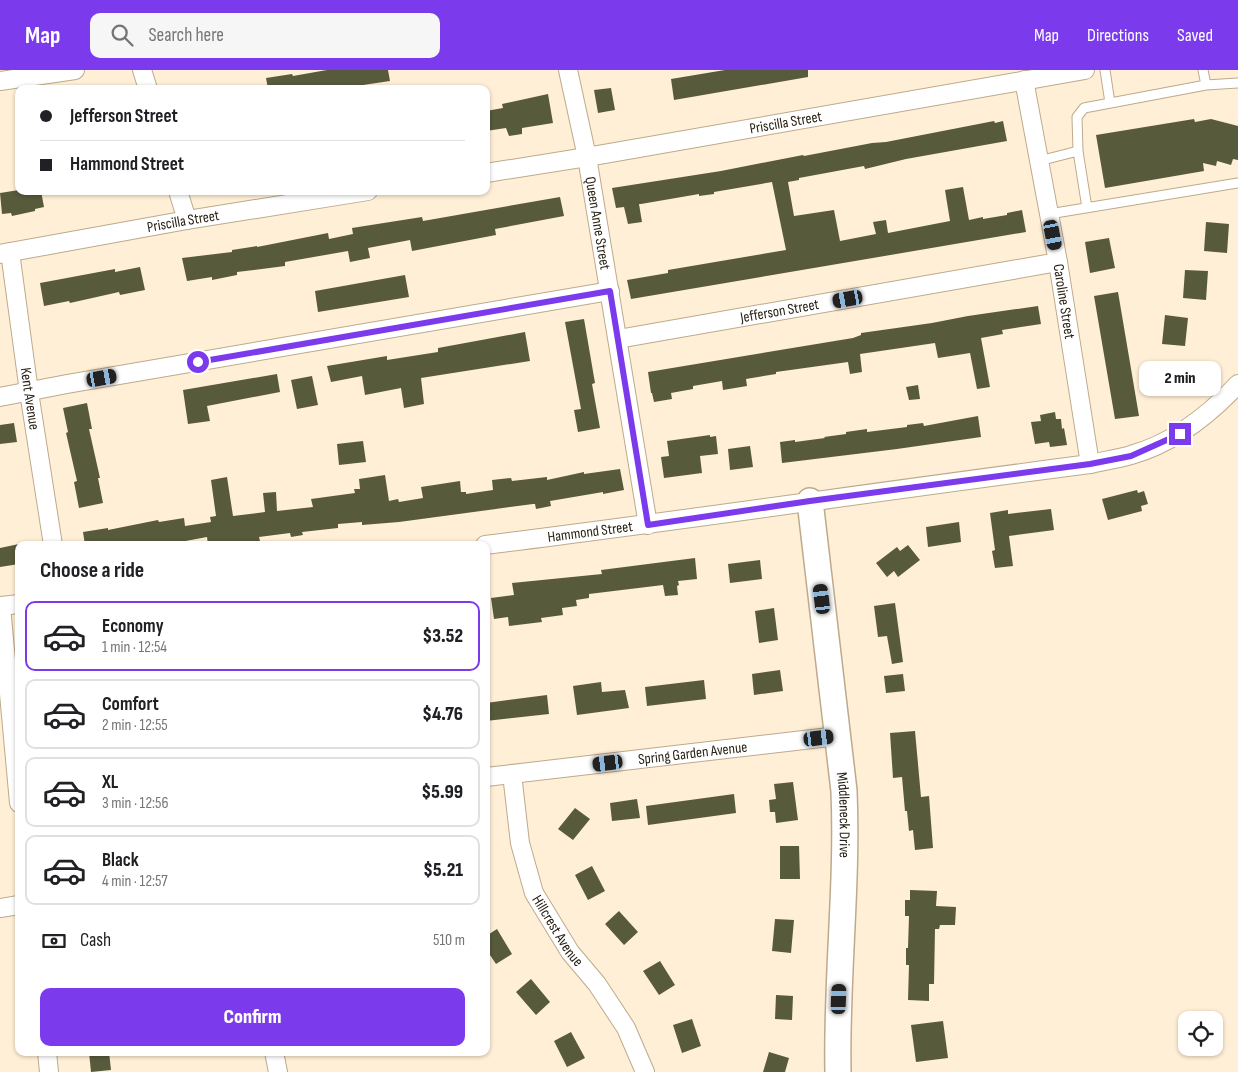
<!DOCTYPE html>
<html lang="en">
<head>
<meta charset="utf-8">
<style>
  :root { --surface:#fff; --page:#f6f6f6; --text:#202124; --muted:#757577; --line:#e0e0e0; --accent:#7c3aed }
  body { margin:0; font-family:"Sofia Sans Condensed",sans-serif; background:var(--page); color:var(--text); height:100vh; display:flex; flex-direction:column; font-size:19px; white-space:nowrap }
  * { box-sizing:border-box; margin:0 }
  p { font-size:16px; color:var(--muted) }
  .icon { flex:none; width:28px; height:28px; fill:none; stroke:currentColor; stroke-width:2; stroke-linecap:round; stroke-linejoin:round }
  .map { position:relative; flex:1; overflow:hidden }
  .sheet { position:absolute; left:15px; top:471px; width:475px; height:515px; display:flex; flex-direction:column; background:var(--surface); border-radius:10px; box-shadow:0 1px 4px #0004 }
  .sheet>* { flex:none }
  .banner { position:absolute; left:15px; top:15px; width:475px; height:110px; border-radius:10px; box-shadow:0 1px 4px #0004; display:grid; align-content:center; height:110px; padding:0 25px; background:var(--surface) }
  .controls { position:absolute; left:1178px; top:941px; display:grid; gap:10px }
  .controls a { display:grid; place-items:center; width:45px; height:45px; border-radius:10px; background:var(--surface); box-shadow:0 1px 4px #0004; font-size:25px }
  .end { position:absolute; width:22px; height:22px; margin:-11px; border:6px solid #7c3aed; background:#fff; box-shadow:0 0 0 2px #fff }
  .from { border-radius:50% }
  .bubble { position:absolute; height:35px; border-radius:10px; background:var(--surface); box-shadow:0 1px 4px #0004; font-size:16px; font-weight:800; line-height:35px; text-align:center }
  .car { position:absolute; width:15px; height:30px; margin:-15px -8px; border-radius:6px; box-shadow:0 0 4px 1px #0007; background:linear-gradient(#222 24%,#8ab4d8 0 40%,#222 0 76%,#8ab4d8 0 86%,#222 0) }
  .banner b { display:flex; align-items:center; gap:18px; height:48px; font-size:19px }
  .banner b+b { border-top:1px solid var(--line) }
  .banner i { width:12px; height:12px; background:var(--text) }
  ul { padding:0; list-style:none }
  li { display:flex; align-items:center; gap:15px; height:70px; margin:0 10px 8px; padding:0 15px; border:2px solid var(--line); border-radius:10px }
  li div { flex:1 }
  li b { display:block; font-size:19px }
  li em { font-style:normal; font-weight:800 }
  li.on { border-color:var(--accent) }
  li>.icon { width:45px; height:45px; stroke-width:1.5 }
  h2 { padding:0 25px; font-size:22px; line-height:60px }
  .pay { display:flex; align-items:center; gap:12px; height:55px; padding:0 25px; font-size:19px }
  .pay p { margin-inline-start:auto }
  .cta { display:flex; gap:10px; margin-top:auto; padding:10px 25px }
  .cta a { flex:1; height:58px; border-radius:10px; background:var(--accent); color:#fff; font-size:20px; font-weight:800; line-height:58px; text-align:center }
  header { display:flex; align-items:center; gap:30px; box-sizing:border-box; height:70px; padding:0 25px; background:var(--accent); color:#fff }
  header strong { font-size:24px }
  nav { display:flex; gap:28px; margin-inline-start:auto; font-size:18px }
  .search { width:350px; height:45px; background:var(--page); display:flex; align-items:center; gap:12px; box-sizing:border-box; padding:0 18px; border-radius:10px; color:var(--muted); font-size:19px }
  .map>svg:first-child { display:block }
</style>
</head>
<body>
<header>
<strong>Map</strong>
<div class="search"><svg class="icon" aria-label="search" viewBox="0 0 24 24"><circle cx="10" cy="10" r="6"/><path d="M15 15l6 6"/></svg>Search here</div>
<nav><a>Map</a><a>Directions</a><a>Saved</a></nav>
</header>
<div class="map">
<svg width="1238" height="1002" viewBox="0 0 1238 1002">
  <rect width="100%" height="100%" fill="#ffefd6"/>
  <!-- building -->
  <path fill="#585a3c" d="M327,0h61l2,11 -54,8h-68l-2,-11 26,-4 1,2z
    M725,0h83v7l-134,23 -3,-21z
    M611,18l4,22 -17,3 -4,-23z
    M548,24l5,29 -31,5v6l-13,2 -3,-8 -20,3v-20l17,-3 -1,-4z
    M1194,49l1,3 16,-3 27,7v34l-5,-1 -2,6 -14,-4 -1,5 -13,-3 1,8 -99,17 -9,-53z
    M994,51l1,2 8,-2 4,20 -101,18 -41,10 -1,-3 -65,12v2l-11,2 6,34 40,-6 6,31 36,-7 -3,-12 13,-2 2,13 62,-12 -5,-31 18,-3 6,33 14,-3v2l24,-4v-2l15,-3 4,22 -395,67 -4,-19 41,-7v-3l118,-20 -14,-68 -58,10v2l-15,2v-2l-58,10h-2l3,18 -14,2 -4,-17 -8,1 -4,-20 109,-17 82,-16 1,1 68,-13 14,-1z
    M19,120v1h22l3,16 -9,2v2l-23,5 -1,-3 -9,1 -2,-21z
    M560,127l4,19 -69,13 1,6 -84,16 -2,-11 -42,8 2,10 -20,4 -2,-11 -63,11v4l-48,6v3l-25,5v-3l-25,4 -5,-23 50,-6v-2l25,-4v1l71,-14 1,6 24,-5 -1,-6 19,-3 51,-8 1,4z
    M1206,152l23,2 -2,29 -23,-2z
    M1109,168l6,30 -25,5 -5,-31z
    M140,197l5,23 -25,5 -1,-3 -49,11 -1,-2 -25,5 -4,-23 75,-14v3z
    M1185,200l23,1 -2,29 -23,-2z
    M405,205l4,22 -91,15 -3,-21z
    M1118,222l21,124 -24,3 -21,-123z
    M1038,236l3,18 -39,6 1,4 -22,4 9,49 -13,2 -7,-36 -32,5 -3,-15 -75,11 2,18 -12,2 -2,-12 -72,10v2l-30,5 1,7 -24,4 -1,-9 -29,5v3l-22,4 1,6 -18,3 -2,-9h-1l-3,-21 205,-34 8,-3v-2l71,-10 36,-7z
    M1165,245l23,3 -3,28 -23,-2z
    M584,249l11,64 -3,1 8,44 -22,4 -4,-22 7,-1 -16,-87z
    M525,262l5,29 -109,17 3,26 -20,4 -3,-20 -36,7 -3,-19 -31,6 -4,-16 60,-10v4l51,-8v-4z
    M277,304l3,18 -73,14 3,15 -22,3 -5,-34z
    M312,306l6,29 -21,4 -6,-29z
    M918,315l2,14 -11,1 -3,-13z
    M87,333l5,26h-3l11,49h-2l5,25 -24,5 -5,-26 3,-1 -11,-48 2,-1 -5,-24z
    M1055,342l1,7h5l1,10 2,-1 3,17 -17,2 -1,-5 -14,2 -4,-22 10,-1 -1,-6z
    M978,346l3,21 -84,12 -115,14 -2,-21 15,-2v2l30,-4 -1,-1 22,-3v-2l21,-3v3l40,-5v-2l16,-2 1,3z
    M14,353l3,19 -17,2v-19z
    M710,365v2l6,-1 2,18 -18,2 2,17 -38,5 -3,-21 8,-1 -2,-15z
    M363,371l3,21 -27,3 -2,-21z
    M750,376l3,21 -23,3 -2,-21z
    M620,399l4,21 -21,4v-2l-53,9 1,5 -15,3 -1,-5h-2l-134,18 -37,3v-3l-24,2v4l-36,4 1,3 -12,2 -1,-4 -31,4 1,4 -26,4h-26l-1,-8 -43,8h-79l-2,-13 25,-4v2l50,-10 1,2 25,-4 1,8 26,-4 -1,-5 6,-1 -5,-36 16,-3 6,39 32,-4 -2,-19 13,-1 1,19 36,-4 -2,-8 44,-6 -1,-4h6l-1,-10 26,-4 4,26 9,-2 1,3 24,-4 -2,-11 39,-6 1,11h5v2l27,-4 -1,-10 19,-2 1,3 35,-4v3l37,-8v2z
    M1137,420l1,3 6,-2 4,13 -7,2 1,5 -34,9 -6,-21z
    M1051,439l3,21 -45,6 4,30 -18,2 -3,-17 3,-1 -5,-37 18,-3v4z
    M959,452l2,20 -33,5 -2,-20z
    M19,474v20l-19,3v-19z
    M908,475l12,15 -22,17 -4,-6 -7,6 -11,-14 21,-16 3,4z
    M695,488l2,21 -19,2 1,4 -2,1 1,9 -13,1 -2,-11 -74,9v4l-13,2 1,6 -15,2 1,7 -22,3 1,4 -33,4 -1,-9 -14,2 -3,-21 23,-3 -2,-12 90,-9 -1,-4z
    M760,490l2,19 -32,4 -2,-19z
    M895,533l8,59 -11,2 -5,-28 -9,1 -4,-31z
    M774,538l4,32 -19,3 -4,-32z
    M780,600l3,21 -29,4 -2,-21z
    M903,604l2,17 -19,2 -2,-17z
    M704,610l2,19 -59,7 -2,-19z
    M601,612l1,10 23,-2 4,18 -52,7 -4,-29z
    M547,625l2,19 -63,7v-18z
    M915,661l6,66 8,-1 4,52 -18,2 -2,-20 -4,1 -2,-20h-2l-3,-34 -9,1 -3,-45z
    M793,712l5,38 -22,3 -1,-11h-5l-1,-12 7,-1 -2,-15z
    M734,724l2,19 -88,12 -2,-19z
    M637,729l3,19 -28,3 -2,-18z
    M575,738l15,11 -17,21 -15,-11z
    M780,776h19l1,33h-20z
    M592,796l13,25 -17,9 -13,-25z
    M910,820l27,1 -1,15 20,1 -1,18h-15l-1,4h-4l-1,55h-5v17l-21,-1 1,-35h-3v-17h2l1,-32h-4v-16h5z
    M619,841l19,21 -14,13 -19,-21z
    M775,849l19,1 -3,33 -19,-2z
    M497,859l15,25 -16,10 -10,-15v-13z
    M660,891l15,24 -16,10 -16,-24z
    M531,909l19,23 -14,13 -20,-23z
    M776,925l17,1 -1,24 -17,-1z
    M692,949l9,27 -19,7 -9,-28z
    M943,951l5,37 -32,4 -5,-37z
    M571,962l14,26 -18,9 -13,-26z
    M89,982h20l2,18 -20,2z
    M769,982l20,6 -4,14h-22z"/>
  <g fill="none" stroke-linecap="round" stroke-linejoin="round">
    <!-- lane casing -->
    <g stroke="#bdaa8c" stroke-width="11">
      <path id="lane" d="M1105,0l5,33
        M1203,0l3,15 32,-2
        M1039,91l39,-10
        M1087,138l-9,-57 -1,-34 7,-9 122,-23
        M1049,144l189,-31"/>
    </g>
    <!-- street casing -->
    <g stroke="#bdaa8c" stroke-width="20">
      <g id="street">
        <path d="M142,0l6,19"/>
        <path id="s1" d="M568,0l19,87 61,368"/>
        <path id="s2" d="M1024,10l34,182 32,202"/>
        <path d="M0,11l75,-11"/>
        <path id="s3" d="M486,103l101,-16 498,-87"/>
        <path d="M178,121l9,29"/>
        <path id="s4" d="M10,182l19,140 24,153"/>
        <path id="s5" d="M0,184l187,-34 181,-29"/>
        <path id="s6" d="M618,269l440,-77"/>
        <path d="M0,327l67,-13 543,-93"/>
        <path id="s7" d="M485,475c202,-25 403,-55 605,-81 13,-3 28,-5 41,-9 43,-12 77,-39 107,-71"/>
        <path d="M0,536l19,-2"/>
        <path d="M1,536l18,197"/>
        <path id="s8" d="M512,704l8,69 14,50 36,59 27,32 29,44 19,44"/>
        <path id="s9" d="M486,707l352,-41"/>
        <path d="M0,838l19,-3"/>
        <path d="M47,982l2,20"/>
        <path d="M274,982l4,20"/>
      </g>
    </g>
    <!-- secondary casing -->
    <g stroke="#bdaa8c" stroke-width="28">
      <g id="secondary">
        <path id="s10" d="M810,431l34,290c4,94 -8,187 -6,281"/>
      </g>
    </g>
    <!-- lane -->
    <use href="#lane" stroke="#fff" stroke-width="9"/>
    <!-- street -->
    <use href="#street" stroke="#fff" stroke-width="18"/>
    <!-- secondary -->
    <use href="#secondary" stroke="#fff" stroke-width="25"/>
  </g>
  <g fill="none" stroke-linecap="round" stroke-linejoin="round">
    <!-- route -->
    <path stroke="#7c3aed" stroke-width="6" d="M198,292l412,-71 38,234 162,-24 280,-37 41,-8 49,-22"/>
  </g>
  <g text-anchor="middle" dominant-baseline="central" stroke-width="5" stroke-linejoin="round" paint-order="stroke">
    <!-- street labels -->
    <g font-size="15" fill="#282115" stroke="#fff">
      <text stroke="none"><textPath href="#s3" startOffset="304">Priscilla Street</textPath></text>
      <text stroke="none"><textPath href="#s5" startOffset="186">Priscilla Street</textPath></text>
      <text stroke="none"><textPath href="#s1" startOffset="156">Queen Anne Street</textPath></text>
      <text stroke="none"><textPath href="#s2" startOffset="225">Caroline Street</textPath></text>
      <text stroke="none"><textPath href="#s6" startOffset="164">Jefferson Street</textPath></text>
      <text stroke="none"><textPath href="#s4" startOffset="148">Kent Avenue</textPath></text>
      <text stroke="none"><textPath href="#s7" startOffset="106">Hammond Street</textPath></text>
      <text stroke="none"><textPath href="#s9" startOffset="208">Spring Garden Avenue</textPath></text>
      <text stroke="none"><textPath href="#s10" startOffset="316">Middleneck Drive</textPath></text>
      <text stroke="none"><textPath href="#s8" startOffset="166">Hillcrest Avenue</textPath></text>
    </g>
  </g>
</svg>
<div class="controls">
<a><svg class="icon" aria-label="locate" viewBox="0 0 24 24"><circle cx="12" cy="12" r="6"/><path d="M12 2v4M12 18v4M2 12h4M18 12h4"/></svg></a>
</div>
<i class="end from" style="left:198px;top:292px"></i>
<i class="end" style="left:1180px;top:364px"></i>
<div class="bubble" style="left:1139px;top:291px;width:82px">2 min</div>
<i class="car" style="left:1053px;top:165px;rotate:169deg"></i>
<i class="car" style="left:848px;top:229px;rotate:260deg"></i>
<i class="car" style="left:102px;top:308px;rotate:80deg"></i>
<i class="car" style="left:822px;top:529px;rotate:353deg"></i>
<i class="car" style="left:819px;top:668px;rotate:83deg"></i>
<i class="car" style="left:608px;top:693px;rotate:263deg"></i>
<i class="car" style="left:839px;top:929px;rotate:2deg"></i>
<div class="banner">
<b><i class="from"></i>Jefferson Street</b>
<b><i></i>Hammond Street</b>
</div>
<section class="sheet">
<h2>Choose a ride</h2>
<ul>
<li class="on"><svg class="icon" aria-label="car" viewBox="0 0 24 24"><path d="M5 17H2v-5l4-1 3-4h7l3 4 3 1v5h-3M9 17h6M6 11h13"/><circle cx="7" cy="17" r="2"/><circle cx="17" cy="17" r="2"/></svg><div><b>Economy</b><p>1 min · 12:54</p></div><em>$3.52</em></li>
<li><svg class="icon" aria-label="car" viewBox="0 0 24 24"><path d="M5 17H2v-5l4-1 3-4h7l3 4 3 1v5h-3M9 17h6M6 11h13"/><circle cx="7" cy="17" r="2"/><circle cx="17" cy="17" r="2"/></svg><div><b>Comfort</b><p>2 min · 12:55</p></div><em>$4.76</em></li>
<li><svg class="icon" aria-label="car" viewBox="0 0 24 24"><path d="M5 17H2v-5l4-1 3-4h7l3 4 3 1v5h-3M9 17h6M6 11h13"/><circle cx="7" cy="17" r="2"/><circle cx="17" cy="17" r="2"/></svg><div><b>XL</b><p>3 min · 12:56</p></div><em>$5.99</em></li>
<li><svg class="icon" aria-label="car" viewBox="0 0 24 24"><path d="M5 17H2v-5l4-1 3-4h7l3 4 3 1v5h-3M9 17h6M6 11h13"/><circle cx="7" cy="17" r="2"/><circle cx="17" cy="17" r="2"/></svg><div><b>Black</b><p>4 min · 12:57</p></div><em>$5.21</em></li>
</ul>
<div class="pay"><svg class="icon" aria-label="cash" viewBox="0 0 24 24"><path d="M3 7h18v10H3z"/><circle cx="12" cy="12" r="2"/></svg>Cash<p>510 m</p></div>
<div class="cta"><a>Confirm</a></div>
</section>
</div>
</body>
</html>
